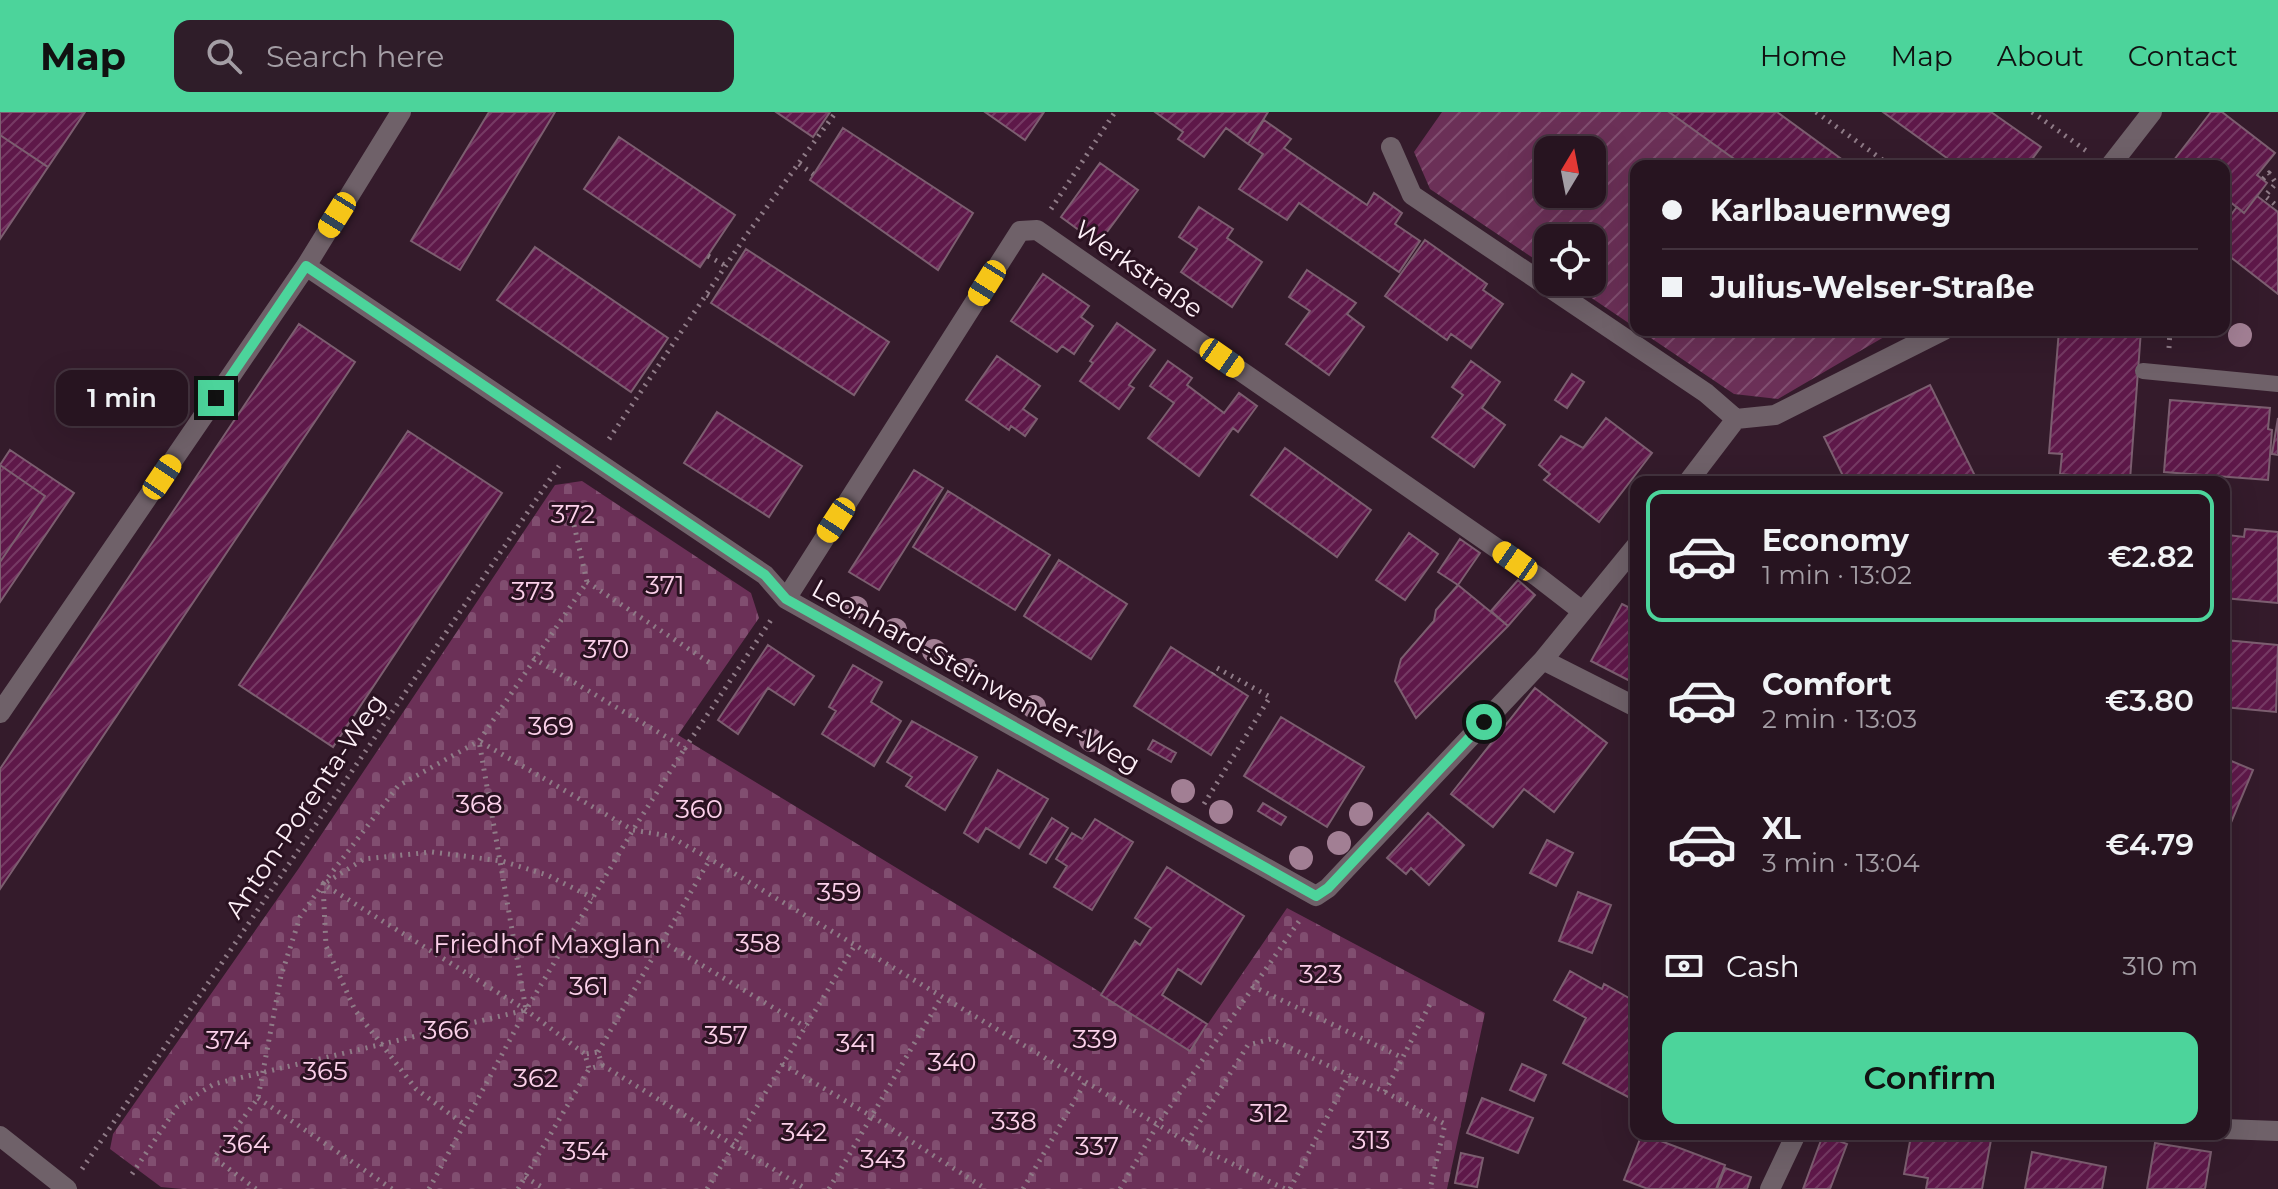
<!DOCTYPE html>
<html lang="en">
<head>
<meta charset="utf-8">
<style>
  :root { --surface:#271420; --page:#2f1d29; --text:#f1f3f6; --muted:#a49ea5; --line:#43333e; --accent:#4cd49b }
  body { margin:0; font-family:Montserrat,sans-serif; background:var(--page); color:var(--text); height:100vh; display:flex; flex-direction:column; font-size:30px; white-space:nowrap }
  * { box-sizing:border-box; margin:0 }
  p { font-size:26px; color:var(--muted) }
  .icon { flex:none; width:44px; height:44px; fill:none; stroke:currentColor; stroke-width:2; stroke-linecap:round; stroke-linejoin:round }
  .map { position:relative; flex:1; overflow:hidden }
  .drawer { position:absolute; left:1630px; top:364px; width:600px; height:664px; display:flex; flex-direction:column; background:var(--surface); border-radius:16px; box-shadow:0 8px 32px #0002,0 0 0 2px var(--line) }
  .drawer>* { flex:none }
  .hud { position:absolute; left:1630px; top:48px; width:600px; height:176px; border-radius:16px; box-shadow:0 8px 32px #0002,0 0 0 2px var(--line); display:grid; align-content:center; height:176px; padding:0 32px; background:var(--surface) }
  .needle { width:52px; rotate:10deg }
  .tools { position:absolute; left:1534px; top:24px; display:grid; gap:16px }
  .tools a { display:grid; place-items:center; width:72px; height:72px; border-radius:16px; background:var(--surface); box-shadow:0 8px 32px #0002,0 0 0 2px var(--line); font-size:40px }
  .end { position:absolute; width:36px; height:36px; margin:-18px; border:10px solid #4cd49b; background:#111; box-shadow:0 0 0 4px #111 }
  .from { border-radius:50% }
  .bubble { position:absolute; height:56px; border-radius:16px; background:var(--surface); box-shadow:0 8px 32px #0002,0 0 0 2px var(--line); font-size:26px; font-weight:600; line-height:56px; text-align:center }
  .car { position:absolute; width:24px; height:48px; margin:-24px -12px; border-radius:10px; box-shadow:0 0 6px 2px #0007; background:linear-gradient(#f5c518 24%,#345 0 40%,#f5c518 0 76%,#345 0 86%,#f5c518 0) }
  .hud b { display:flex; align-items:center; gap:28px; height:76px; font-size:30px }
  .hud b+b { border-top:2px solid var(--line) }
  .hud i { width:20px; height:20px; background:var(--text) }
  ul { padding:14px 0 0; list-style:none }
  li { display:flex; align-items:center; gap:24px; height:132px; margin:0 16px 12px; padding:0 16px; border:4px solid transparent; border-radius:16px }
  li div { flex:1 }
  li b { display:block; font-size:30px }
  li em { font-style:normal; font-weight:600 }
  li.active { border-color:var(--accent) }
  li>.icon { width:72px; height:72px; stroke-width:1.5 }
  .pay { display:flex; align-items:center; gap:20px; height:88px; padding:0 32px; font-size:30px }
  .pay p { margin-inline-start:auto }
  .cta { display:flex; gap:16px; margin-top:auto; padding:16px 32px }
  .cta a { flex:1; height:92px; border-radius:16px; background:var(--accent); color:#111; font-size:32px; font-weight:600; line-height:92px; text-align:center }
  header { display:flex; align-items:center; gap:48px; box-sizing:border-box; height:112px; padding:0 40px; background:var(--accent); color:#111 }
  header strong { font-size:38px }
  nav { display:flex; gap:44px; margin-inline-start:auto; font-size:28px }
  .search { width:560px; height:72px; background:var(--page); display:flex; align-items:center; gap:20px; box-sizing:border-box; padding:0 28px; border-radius:16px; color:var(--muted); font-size:30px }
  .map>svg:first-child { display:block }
</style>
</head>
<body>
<header>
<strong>Map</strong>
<div class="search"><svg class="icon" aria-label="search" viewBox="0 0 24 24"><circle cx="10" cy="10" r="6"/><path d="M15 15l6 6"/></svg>Search here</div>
<nav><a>Home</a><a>Map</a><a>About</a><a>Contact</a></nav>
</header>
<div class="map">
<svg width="2278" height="1077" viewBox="0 0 2278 1077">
  <defs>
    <pattern id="cemetery-stones" width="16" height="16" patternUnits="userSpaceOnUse" patternTransform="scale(2)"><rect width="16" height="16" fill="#6b3057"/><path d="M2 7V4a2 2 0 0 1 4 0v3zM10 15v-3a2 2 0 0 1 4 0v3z" fill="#814e70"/></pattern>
    <pattern id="garden-furrows" width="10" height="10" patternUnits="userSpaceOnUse" patternTransform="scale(2)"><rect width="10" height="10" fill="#6b3057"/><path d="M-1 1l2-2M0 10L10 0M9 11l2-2" fill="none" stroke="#814e70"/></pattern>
    <pattern id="building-hatch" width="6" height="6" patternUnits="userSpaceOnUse" patternTransform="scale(2)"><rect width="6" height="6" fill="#5e1849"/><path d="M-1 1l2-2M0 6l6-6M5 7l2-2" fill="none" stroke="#763a64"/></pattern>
  </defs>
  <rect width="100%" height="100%" fill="#341b2b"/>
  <!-- cemetery -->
  <path fill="url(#cemetery-stones)" d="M582,369l169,112 8,25 -81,117 411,250 101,65 97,-142 198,105 -38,176h-1265l-21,-2 -51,-38 3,-15 186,-266 256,-383z"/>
  <!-- garden -->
  <path fill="url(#garden-furrows)" fill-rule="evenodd" d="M1442,0h227l75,54h-108v162l-68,-46h24v-44h-44v30l-118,-79 -16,-37zM1548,38h44v44h-44z
    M1639,218h257l-118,69 -44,-5z"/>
  <!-- building -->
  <path fill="url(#building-hatch)" stroke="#7c5e70" stroke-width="2" d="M0,0h85l-37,55 -48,-32z
    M489,0h66l-95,158 -49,-29z
    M776,0h54l-17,25z
    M985,0h59l-19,28z
    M1155,0h113l-20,32 -22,-16 -22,29 -26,-18 5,-7z
    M1669,0h108l74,54h-107z
    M1883,0h108l50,35 -14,19h-69z
    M2211,0h11l53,41 -18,22 10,8 -23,30 -20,-16v-31h-41l-9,-6z
    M1264,8l27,19 -7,9 83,57 7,-12 28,20 -7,11 25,17 -21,31 -100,-69 -12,17 -48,-31 24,-35 -15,-10z
    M843,16l130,85 -35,57 -128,-90z
    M0,23l48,32 -48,72z
    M619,25l116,78 -35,52 -116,-78z
    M1100,51l38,27 -40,54 -37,-27z
    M2257,84l21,16v82l-54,-42v-28l13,-17 7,6z
    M1199,95l34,22 -6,9 35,24 -30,45 -51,-35 16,-23 -18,-12z
    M1425,128l62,44 -4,6 20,14 -32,44 -20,-14 -4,6 -62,-44z
    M535,135l133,91 -37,54 -134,-92z
    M746,137l143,93 -35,53 -143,-92z
    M1307,158l49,33 -9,11 17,13 -35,48 -43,-31 24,-33 -21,-14z
    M1043,162l46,32 -8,11 12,9 -19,28 -12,-8 -5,6 -46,-31z
    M1117,211l38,27 -26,35 5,3 -15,21 -39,-28 13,-18 -3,-2z
    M299,212l56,38 -355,527v-120z
    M2059,218h82l-11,150 -70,-6 2,-20 -13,-1z
    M997,244l43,30 -17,23 14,10 -12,17 -14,-10 -2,4 -43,-30z
    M1168,249l24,17 -5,7 37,28 15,-20 18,13 -19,26 -5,-4 -34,48 -51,-38 26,-35 -24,-17z
    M1471,249l29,21 -18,26 23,17 -31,42 -42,-30 31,-42 -11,-8z
    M1572,262l12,8 -17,26 -12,-8z
    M1930,273l48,97h-132l-22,-45z
    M2170,288l100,8 -2,21 4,1 -4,50 -104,-8z
    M717,300l85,54 -33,51 -85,-54z
    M1606,306l46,35 -53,69 -55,-42 6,-6 -11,-9 22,-29 22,12z
    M2278,306v37l-6,-1z
    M408,319l94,62 -169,254 -94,-62z
    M1285,336l86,62 -34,47 -86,-62z
    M10,338l64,43 -74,109v-40l45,-66 -45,-31z
    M0,353l45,31 -45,66z
    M914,358l29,18 -64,102 -30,-18z
    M948,379l102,64 -35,55 -102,-63z
    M2245,417l33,3v71l-54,-5 4,-63 16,2z
    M1409,421l29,21 -33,46 -29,-20z
    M1460,427l20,14 -22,32 -20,-13z
    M1059,448l68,44 -36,55 -67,-43z
    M1518,468l17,15 -27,31 -17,-15z
    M1458,473l50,41 -92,92 -21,-37 6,-22 33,-38 2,-11z
    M1622,492l14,7v73l-45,-23z
    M2224,523l1,5 53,5 -2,67 -52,-5z
    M768,533l46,31 -20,29 -26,-17 -30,46 -20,-14z
    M1171,535l77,49 -37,59 -77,-49z
    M853,553l29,17 -11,20 30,19 -27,45 -52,-32 14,-23 -7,-4z
    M1535,576l72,55 -53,69 -30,-23 -31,38 -42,-33z
    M1281,605l83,50 -37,60 -83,-51z
    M912,609l65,36 -32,53 -39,-24 6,-9 -25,-15z
    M1153,628l23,13 -5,9 -23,-13z
    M2224,646l29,12 -28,67 -1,-1z
    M998,658l50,29 -29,49 -33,-20 -8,14 -14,-9z
    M1263,691l23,14 -5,8 -23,-14z
    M1428,701l36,32 -35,40 -18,-17 -5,6 -19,-16z
    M1052,706l16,10 -22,35 -16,-9z
    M1095,707l38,23 -41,68 -38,-23 13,-21 -11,-7 16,-26 10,6z
    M1547,728l26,13 -17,33 -26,-13z
    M1167,755l77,49 -43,68 -23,-15 -16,26 45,29 -17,27 -89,-56 34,-54 5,4 11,-17 -16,-10z
    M1578,780l33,13 -19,48 -33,-12z
    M1570,859l32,18 2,-5 32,18v99l-73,-38 23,-45 -32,-18z
    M1522,952l24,11 -12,26 -24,-11z
    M1482,986l51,20 -15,35 -51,-20z
    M1642,1022l83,31 -9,24h-68l-24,-9z
    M1937,1022h23l31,6 -9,49h-56l2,-11 -24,-4 7,-38 24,4z
    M1823,1023l24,9 -17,45h-27z
    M2155,1031l56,9 -6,37h-58z
    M2032,1040l74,15 -4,22h-77z
    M1461,1041l22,5 -6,29 -22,-4z
    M1725,1056l26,9 -4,12h-30z"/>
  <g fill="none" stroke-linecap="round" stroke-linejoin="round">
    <!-- path -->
    <path stroke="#8f7b87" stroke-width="5" stroke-dasharray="2 6" stroke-linecap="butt" d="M1816,0l75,54
      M2032,0l56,40
      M799,52l14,10
      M2263,67l6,-6 7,10 -11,13 13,11
      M1051,97l64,-97
      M708,144l18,10
      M707,183l7,4
      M2169,236l1,-18
      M609,327l136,-202 91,-125
      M574,413l13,57 -108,159 -81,45 -75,98 203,126 59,44
      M587,470l123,81
      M533,546l152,90 86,-128
      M1204,692l66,-107 -53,-29 -4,6
      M327,770l37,-23 68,-7 70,9 45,14 46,23
      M661,829l145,86
      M1252,874l151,72
      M598,940l112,-193
      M782,952l91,53 113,72
      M602,953l204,124
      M1385,980l45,-88
      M258,986l134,91
      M1187,1030l61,-97 23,-6 114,53 60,32 -15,65
      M82,1057l477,-703
      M132,1062l45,-67 37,-23 312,-74 -47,-269 154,89 36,6 41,23 477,283 98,47
      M525,1065l20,12
      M256,1077l-42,-31 44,-60 23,-122 19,-59 23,-33 3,62 29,64 61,79 49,36
      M429,1077l97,-179 107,-180 52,-82
      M518,1077l71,-120 13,-4 -4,-13 -13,2 4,15
      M707,1077l148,-244
      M829,1077l113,-193
      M1023,1077l63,-108
      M1120,1077l38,-65 144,-207
      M1290,1077l59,-114"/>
    <!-- service -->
    <path stroke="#6f6169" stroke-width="16" d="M2143,259l135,13"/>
    <!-- minor -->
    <path stroke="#6f6169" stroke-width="20" d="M1391,35l21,48 294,198 30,26
      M2110,54l42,-54
      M306,154l459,309 21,24 530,297 12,-8 215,-228 93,-114
      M1688,370l48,-63 39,-4 169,-85
      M786,487l234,-368 17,-1 501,347 44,34
      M1543,548l93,47
      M0,601l306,-447 95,-154
      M2224,1017l54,2
      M0,1024l67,53
      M1770,1077l26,-55"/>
  </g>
  <!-- trees -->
  <g fill="#a27f94">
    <circle cx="2240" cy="223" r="12"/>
    <circle cx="856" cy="496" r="12"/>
    <circle cx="895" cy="518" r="12"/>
    <circle cx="934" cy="539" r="12"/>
    <circle cx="967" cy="558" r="12"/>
    <circle cx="1034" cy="595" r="12"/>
    <circle cx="1091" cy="628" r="12"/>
    <circle cx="1183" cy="679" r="12"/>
    <circle cx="1221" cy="700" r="12"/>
    <circle cx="1361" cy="702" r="12"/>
    <circle cx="1339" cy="731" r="12"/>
    <circle cx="1301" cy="746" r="12"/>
  </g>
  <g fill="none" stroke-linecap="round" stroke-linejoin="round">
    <!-- route -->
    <path stroke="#4cd49b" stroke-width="10" d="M216,286l90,-132 459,309 21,24 530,297 12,-8 156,-166"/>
  </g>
  <g text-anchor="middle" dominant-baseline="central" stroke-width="6" stroke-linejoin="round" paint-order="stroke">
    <!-- street labels -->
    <g font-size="26" fill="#fdeff7" stroke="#2a1221">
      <text transform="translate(1139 157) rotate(35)">Werkstraße</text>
      <text transform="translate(976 564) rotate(29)">Leonhard-Steinwender-Weg</text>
      <text transform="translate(305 694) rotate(-56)">Anton-Porenta-Weg</text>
    </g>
    <!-- park labels -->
    <g font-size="26" fill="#fcd1ea" stroke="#2a1221">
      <text x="573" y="402">372</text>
      <text x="665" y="473">371</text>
      <text x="533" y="479">373</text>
      <text x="606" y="537">370</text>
      <text x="551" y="614">369</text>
      <text x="479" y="692">368</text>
      <text x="699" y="697">360</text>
      <text x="839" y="780">359</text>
      <text x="758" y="831">358</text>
      <text x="547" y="832">Friedhof Maxglan</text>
      <text x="1321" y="862">323</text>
      <text x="589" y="874">361</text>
      <text x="446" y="918">366</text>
      <text x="726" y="923">357</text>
      <text x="1095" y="927">339</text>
      <text x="228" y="928">374</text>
      <text x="856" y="931">341</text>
      <text x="952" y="950">340</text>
      <text x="325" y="959">365</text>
      <text x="536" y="966">362</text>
      <text x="1269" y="1001">312</text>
      <text x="1014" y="1009">338</text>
      <text x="804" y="1020">342</text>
      <text x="1371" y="1028">313</text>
      <text x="246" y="1032">364</text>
      <text x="1097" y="1034">337</text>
      <text x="585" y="1039">354</text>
      <text x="883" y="1047">343</text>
    </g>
  </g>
</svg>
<div class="tools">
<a><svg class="needle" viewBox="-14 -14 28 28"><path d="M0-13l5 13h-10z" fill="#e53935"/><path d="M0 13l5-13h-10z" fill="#a49ea5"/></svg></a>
<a><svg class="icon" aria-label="locate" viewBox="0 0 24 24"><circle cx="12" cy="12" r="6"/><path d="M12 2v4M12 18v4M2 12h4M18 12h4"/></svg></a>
</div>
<i class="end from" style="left:1484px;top:610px"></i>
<i class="end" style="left:216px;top:286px"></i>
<div class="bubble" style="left:56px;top:258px;width:132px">1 min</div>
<i class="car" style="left:337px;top:103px;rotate:212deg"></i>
<i class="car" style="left:987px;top:171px;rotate:212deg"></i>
<i class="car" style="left:1222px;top:246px;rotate:125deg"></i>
<i class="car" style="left:162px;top:365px;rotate:34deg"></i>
<i class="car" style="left:836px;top:408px;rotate:213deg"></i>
<i class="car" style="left:1515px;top:449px;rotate:305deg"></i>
<div class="hud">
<b><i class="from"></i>Karlbauernweg</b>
<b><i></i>Julius-Welser-Straße</b>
</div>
<section class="drawer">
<ul>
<li class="active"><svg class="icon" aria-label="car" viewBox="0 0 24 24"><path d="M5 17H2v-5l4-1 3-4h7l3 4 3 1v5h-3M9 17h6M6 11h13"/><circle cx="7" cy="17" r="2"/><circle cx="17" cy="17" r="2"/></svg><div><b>Economy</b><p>1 min · 13:02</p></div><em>€2.82</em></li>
<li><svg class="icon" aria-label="car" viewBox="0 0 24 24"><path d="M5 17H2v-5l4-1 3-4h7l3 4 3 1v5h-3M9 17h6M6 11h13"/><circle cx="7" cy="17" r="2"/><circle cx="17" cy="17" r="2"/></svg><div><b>Comfort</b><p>2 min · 13:03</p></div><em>€3.80</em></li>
<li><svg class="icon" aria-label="car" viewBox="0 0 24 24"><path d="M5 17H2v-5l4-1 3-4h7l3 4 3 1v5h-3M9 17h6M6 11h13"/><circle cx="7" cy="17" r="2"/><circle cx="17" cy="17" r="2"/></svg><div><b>XL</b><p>3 min · 13:04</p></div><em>€4.79</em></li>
</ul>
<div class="pay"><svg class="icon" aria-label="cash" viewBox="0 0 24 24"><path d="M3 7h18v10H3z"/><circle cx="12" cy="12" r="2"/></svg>Cash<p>310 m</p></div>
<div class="cta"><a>Confirm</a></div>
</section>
</div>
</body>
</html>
